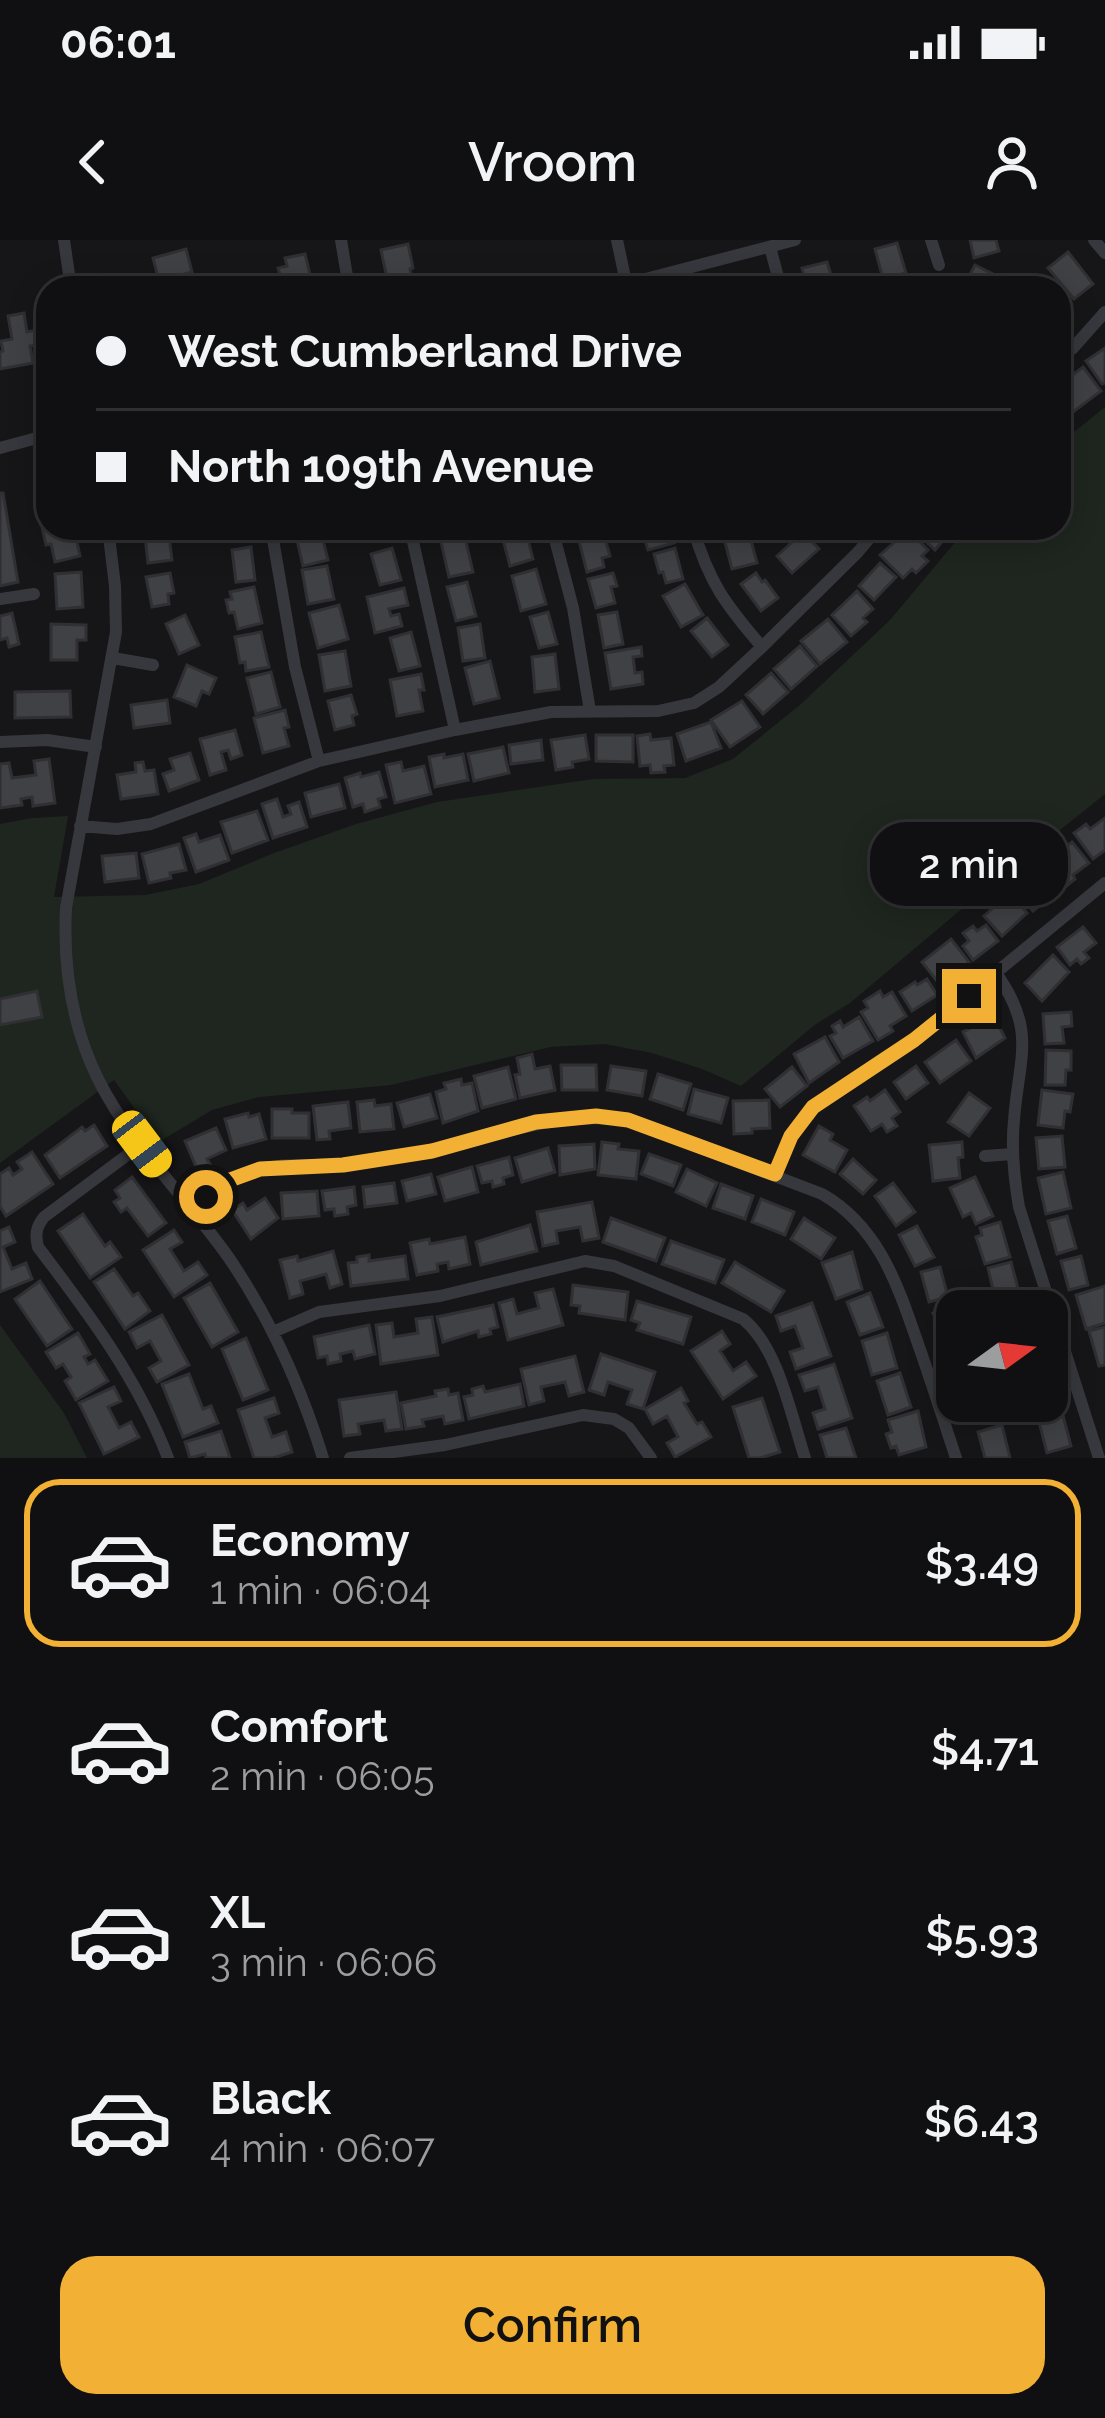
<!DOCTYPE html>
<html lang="en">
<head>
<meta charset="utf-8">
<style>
  :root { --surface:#101012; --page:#1e1e20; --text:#f1f3f6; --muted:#9c9d9f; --line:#303032; --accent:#f2b134 }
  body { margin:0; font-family:Raleway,sans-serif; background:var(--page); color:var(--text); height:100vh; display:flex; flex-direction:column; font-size:45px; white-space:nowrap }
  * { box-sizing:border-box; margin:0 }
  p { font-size:39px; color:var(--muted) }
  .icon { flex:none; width:66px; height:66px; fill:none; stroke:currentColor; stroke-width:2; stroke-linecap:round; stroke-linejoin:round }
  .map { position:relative; height:1218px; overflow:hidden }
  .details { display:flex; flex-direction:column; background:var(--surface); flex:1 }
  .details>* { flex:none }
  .top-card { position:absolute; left:36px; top:36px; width:1035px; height:264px; border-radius:36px; box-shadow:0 6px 30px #0003,0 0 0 3px var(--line); display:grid; align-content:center; height:264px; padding:0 60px; background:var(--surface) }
  .needle { width:78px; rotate:75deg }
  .tools { position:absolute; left:936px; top:1050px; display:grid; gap:24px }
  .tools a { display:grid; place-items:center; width:132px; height:132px; border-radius:24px; background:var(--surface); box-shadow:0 6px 30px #0003,0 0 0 3px var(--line); font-size:60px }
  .end { position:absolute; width:54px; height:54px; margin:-27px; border:15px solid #f2b134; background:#111; box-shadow:0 0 0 6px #111 }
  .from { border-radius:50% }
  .bubble { position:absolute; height:84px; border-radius:36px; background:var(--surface); box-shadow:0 6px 30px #0003,0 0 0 3px var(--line); font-size:39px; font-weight:600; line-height:84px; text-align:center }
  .car { position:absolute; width:36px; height:72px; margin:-36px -18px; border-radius:15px; box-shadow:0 0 9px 3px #0007; background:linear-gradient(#f5c518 24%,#345 0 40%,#f5c518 0 76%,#345 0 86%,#f5c518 0) }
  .top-card b { display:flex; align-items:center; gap:42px; height:114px; font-size:45px }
  .top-card b+b { border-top:3px solid var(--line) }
  .top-card i { width:30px; height:30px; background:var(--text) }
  ul { padding:21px 0 0; list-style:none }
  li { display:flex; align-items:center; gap:36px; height:168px; margin:0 24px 18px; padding:0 36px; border:6px solid transparent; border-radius:36px }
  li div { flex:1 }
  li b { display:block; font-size:45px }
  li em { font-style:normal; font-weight:600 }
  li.selected { border-color:var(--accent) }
  li>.icon { width:108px; height:108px; stroke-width:1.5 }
  .primary-button { display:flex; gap:24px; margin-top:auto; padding:24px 60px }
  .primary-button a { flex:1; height:138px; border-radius:36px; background:var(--accent); color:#111; font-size:48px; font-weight:600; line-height:138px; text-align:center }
  .status { display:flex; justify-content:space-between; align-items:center; height:84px; padding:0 60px; background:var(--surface); direction:ltr }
  .status svg { height:33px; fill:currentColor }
  header { display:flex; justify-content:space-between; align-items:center; height:156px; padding:0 60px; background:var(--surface); font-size:54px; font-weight:600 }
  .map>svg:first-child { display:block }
</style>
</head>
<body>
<div class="status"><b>06:01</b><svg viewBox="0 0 49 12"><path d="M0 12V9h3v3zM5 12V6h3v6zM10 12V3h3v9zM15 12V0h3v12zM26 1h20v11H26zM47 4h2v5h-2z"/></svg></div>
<header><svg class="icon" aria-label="back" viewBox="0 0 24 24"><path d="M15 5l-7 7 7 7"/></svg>Vroom<svg class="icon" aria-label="person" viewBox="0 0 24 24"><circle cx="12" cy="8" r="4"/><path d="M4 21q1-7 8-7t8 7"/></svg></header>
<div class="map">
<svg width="1105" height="1218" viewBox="0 0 1105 1218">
  <rect width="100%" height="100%" fill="#161618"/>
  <!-- green -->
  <path fill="#1e261f" d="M1105,167v387l-135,108 -120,101 -34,21 -75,62 -39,-17 -50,-16 -47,-9 -54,3 -160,38 -132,12 -47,13 -53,32 -45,-62 -114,83v-339l32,-6 36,-2 -14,81 91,-2 54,-11 75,-31 82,-29 81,-22 156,-23 92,-1 48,-19 68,-55 89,-84 77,-92h92v-84z
    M0,1085l64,88 23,45h-87z"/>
  <!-- building -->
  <path fill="#404145" stroke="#303034" stroke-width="3" d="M970,0h26l3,11 -25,7z
    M897,3l9,30 -23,6 -8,-30z
    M408,4l5,24 -3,1 3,14 -24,5 -8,-38z
    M186,9l6,23 -33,9 -6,-23z
    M1068,12l25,32 -19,15 -26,-31z
    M305,14l8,33 -22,1 -2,-7 -7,1 -4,-14 9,-2 -2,-8z
    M827,22l5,16 -7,2 2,8h-20l-5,-20z
    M975,25l24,12 -3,6 7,5h-40z
    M24,73l3,19 14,-3 2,15 -13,2 3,17 -33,6v-17l3,-1 -2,-10 11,-2 -4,-23z
    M1105,108v35l-3,1 -16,-23z
    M1083,127l18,24 -28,21 -14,-19v-8z
    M48,234v34l-9,1 -4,-33z
    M0,253h3l15,89 -18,4z
    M48,286v2h26l6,28 -25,6 -4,-18 -5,1 -4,-18z
    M144,288h24l4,32 -24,3z
    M313,288h7l8,32 -25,6 -8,-34z
    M517,288h8l8,31 -23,7 -9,-34z
    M641,288h28l5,15 -26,7z
    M911,288h31l-2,2 7,6 -12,14z
    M748,289l9,34 -25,6 -9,-34z
    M908,290l20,20 -6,6 6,5 -12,12 -4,-4 -9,9 -23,-23z
    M803,292l16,17 -27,24 -15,-17z
    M604,295l6,21 -8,2 2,9 -17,5 -8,-31z
    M465,297l8,35 -24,5 -8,-35z
    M251,307l4,33 -19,2 -4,-32z
    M392,308l9,32 -21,5 -9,-31z
    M675,308l8,31 -17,4 -3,-11 -4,1 -5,-19z
    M880,323l16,14 -22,23 -15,-14z
    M327,326l7,33 -26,5 -6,-34z
    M536,329l10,35 -25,7 -9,-35z
    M81,332l2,35 -26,2 -2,-35z
    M170,333l4,20 -6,1 1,10 -17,3 -6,-30z
    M613,333l4,13 -6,1 4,16 -19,5 -8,-29z
    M756,333l6,9 3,-2 13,18 -17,13 -20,-27z
    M467,342l9,34 -20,5 -9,-34z
    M685,344l18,31 -22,12 -18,-31z
    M254,347l8,36 -24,6 -4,-17 -5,1 -3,-13 6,-1 -2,-7z
    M404,348l4,17 -19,4 2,7 8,-2 3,12 -27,7 -8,-36z
    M857,351l16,18 -10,9 4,4 -16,14 -19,-21z
    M339,365l9,34 -30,9 -9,-35z
    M548,372l9,32 -18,4 -9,-31z
    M617,372l6,32 -19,4 -6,-33z
    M12,373l7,31 -10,3 -2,-9 -7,2v-24z
    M185,375l14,30 -20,9 -13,-30z
    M707,378l21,27 -16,12 -21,-26z
    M828,379l19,23 -27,22 -19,-23z
    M51,384l35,1v15h-9v20h-26z
    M480,384l5,34 -22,3 -5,-33z
    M261,392l8,35 -23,4 -1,-9 -5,1 -5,-26z
    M411,392l9,34 -21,5 -9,-33z
    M800,406l17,20 -26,23 -17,-20z
    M641,407l1,9 -9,1 2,16 7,-1 1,12 -32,5 -6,-36z
    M345,411l6,35 -26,5 -6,-36z
    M555,414l4,35 -24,3 -3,-35z
    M490,421l9,37 -25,6 -9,-36z
    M187,425l29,13 -7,16 -7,-3 -6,15 -22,-9z
    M271,432l9,35 -24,7 -9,-36z
    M771,433l17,19 -25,22 -17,-19z
    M421,434l3,16h-5l4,21 -26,5 -7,-36z
    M70,451l1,26 -56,1v-26z
    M351,455l6,19 -5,2 2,9 -19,5 -7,-29z
    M167,460l3,23 -36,5 -3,-23z
    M742,461l18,26 -30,20 -19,-27z
    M285,470l4,17 -5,1 5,18 -26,7 -9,-35z
    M711,482l10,26 -35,13 -9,-27z
    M235,490l7,25 -11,4 -3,-9 -7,2 5,18 -16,5 -10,-36z
    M650,494l1,6 20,-2 3,27 -10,1 1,6 -14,1 -1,-8 -10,1 -3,-30z
    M585,495l4,24 -17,3 1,5 -17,3 -5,-30z
    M596,495h37v27l-37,-1z
    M541,500l2,20 -32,4 -2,-19z
    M503,507l6,26 -35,8 -6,-27z
    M190,513l9,27 -30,11 -6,-17 11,-4 -4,-11z
    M444,514v4l19,-4 5,26 -33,7 -6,-30z
    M49,519l6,44 -22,3 -1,-9 -11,2 1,6 -22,3v-44l9,-1 3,15 24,-3 -2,-14z
    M143,522l2,9 9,-1 4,24 -37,5 -4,-24 19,-3 -1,-9z
    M401,522l2,9 21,-5 7,28 -36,9 -9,-38z
    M379,532l7,25 -8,2 2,8 -15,5 -2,-8 -10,3 -8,-29 15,-5 1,4z
    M339,544l6,24 -34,9 -6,-24z
    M277,559l6,18 8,-3 -3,-8 11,-4 8,25 -34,11 -11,-34z
    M257,571l11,29 -36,13 -11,-31z
    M1105,578v32l-12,9 -19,-26 12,-9 4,5z
    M196,594l3,8 21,-7 9,25 -33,12 -12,-34z
    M1072,602l17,21 -16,12 2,4 -11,9 -19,-25z
    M179,604l7,26 -16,3 1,5 -22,5 -7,-29z
    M136,613l3,25 -34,4 -3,-26z
    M1046,632l13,17 -26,22 -14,-17z
    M1005,657l7,7 4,-4 11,13 -25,23 -18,-20z
    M986,685l12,16 -25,19 -10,-14 6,-5 -6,-8 10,-7 4,5z
    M1083,687l13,16 -12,9 5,6 -8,6 -4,-5 -7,6 -13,-18z
    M951,699l18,23 -15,13 3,5 -13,10 -22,-28z
    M1053,715l16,17 -27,29 -17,-18z
    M927,739l10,16 -25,16 -12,-19 15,-10 2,3z
    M37,751l5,26 -42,8v-26z
    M880,751l3,6 9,-5 14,24 -16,10 3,5 -15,9 -17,-28 7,-4 -4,-7z
    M1071,772l1,14 -10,1 2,16 -19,1 -2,-30z
    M994,776l11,22 -29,20 -13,-26z
    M859,777l14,24 -30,17 -13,-22 6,-3 -4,-7 8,-5 3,6z
    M825,797l14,25 -30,21 -15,-29z
    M956,800l15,21 -31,22 -15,-21z
    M1046,810l25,1v19h-5l-1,15h-20z
    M532,814l3,15 15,-3 5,24 -35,8 -5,-23 5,-1 -3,-16z
    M561,825h35l1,25h-35z
    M611,826l35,5 -4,25 -35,-6z
    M916,826l12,17 -22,16 -12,-17z
    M508,827l8,32 -34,9 -8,-32z
    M792,827l15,19 -27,21 -15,-18z
    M658,834l33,10 -8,26 -33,-11z
    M461,839l1,6 10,-2 6,28 -35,12 -7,-31 10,-3 -2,-6z
    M694,849l34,9 -7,25 -33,-9z
    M885,850l15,22 -8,6 5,8 -10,6 -5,-8 -11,7 -17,-25 13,-9 3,4z
    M1042,850l31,4 -3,18 -5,-1 -2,17 -25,-3z
    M969,853l21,15 -21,28 -21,-14z
    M430,854l7,24 -33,9 -7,-24z
    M374,860l1,6 16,-2 3,25 -34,3 -3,-30z
    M769,860l1,28 -18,1v4l-18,1 -1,-33z
    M348,862l3,26 -22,3 1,8 -13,1 -4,-34z
    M272,869h20v4h17v25h-37z
    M248,873l1,4 10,-3 7,25 -33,9 -8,-29z
    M94,885l13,21 -47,32 -15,-23 37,-28 3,4z
    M819,886l14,8 -3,6 17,10 -12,22 -32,-17z
    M216,888l10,22 -19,9 3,5 -13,5 -12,-28z
    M1062,896l3,31 -26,2 -3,-31z
    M602,902l17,2 -1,5 21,2 -3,28 -38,-4z
    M962,902l1,15 -5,1 2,20 -27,3 -4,-36z
    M594,904l1,25 -35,6 -1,-29z
    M548,908l7,24 -33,10 -7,-24z
    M32,912l21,32 -47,32 -6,-10v-32l9,-6 4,7 9,-6 -5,-7z
    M649,914l32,11 -8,21 -32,-12z
    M509,917l4,18 -10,3 1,6 -11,3 -1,-6 -10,2 -5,-17z
    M853,919l23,21 -13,14 -23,-20z
    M472,927l6,25 -33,9 -7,-24z
    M687,929l30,14 -11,23 -30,-14z
    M1063,932l8,36 -25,6 -8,-36z
    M431,934l5,20 -29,7 -5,-20z
    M132,937l34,46 -18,13 -21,-28 -6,4 -7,-10 6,-4 -5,-8z
    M975,937l18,39 -17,8 -5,-11 -8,4 -13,-29z
    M394,943l3,20 -32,4 -2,-20z
    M893,943l22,29 -19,14 -21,-30z
    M721,944l32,12 -8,23 -32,-11z
    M354,947l2,18 -9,2 1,7 -13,2 -1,-7 -9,1 -3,-19z
    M317,951l2,25 -36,3 -2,-26z
    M265,958l13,20 -27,21 -19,-29 11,-7 4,7z
    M761,959l33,13 -9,23 -33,-13z
    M592,962l7,36 -16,3 -3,-14 -24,4 2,12 -15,3 -6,-34z
    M83,974l22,32 5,-4 11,15 -31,21 -32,-47z
    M1067,976l9,32 -19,6 -9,-33z
    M611,978l54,20 -9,23 -53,-19z
    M804,978l31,20 -14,21 -30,-20z
    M1000,982l10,35 -25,7 -9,-27 6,-2 -2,-7z
    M530,985l7,26 -56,14 -5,-23z
    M917,986l17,31 -19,9 -16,-31z
    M9,987l6,15 -12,5 9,22 14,-6 6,16 -32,13v-61z
    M174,990l8,12 -12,7 14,22 14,-9 9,13 -33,22 -31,-47z
    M465,997l5,27 -21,5 -1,-7 -11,2 1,7 -21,4 -7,-32 19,-4 1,5z
    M671,1001l53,19 -9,23 -53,-19z
    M333,1011l9,33 -12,4 -4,-14 -26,7 3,13 -13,4 -10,-38 17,-4 1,5z
    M852,1012l10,37 -26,10 -14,-36z
    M369,1015v6l36,-5 3,23 -57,7 -3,-23 9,-1v-5z
    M1081,1016l7,29 -19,5 -8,-29z
    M735,1022l49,29 -13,21 -49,-29z
    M1011,1022l9,34 -24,6 -8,-34z
    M940,1027l8,30 -19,5 -8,-30z
    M114,1029l19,27 5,-3 12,18 -25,18 -31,-47z
    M40,1041l32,48 -25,17 -32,-47z
    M210,1043l28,49 -26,15 -28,-49z
    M573,1045l55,7 -3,28 -46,-7 1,-7 -9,-1z
    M1105,1046v37l-19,6 -10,-34z
    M553,1049l10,36 -55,15 -9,-37 14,-4 4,15 22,-6 -4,-15z
    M870,1053l13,34 -23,8 -13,-33z
    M637,1061l54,16 -8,27 -46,-14 3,-7 -9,-3z
    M960,1061l5,10h-8v27l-8,4 -8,-19 -3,1 -5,-11z
    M812,1063l19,53 -35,13 -6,-17 13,-4 -8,-22 -14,5 -5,-15z
    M493,1065l5,22 -8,2 1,5 -12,3 -1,-6 -35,11 -6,-25z
    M162,1075l27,50 -32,17 -8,-14 12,-7 -11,-20 -13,7 -8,-16z
    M432,1077l6,38 -57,9 -5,-39 16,-2 2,14 24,-4 -2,-14z
    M369,1085l6,29 -20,5 -2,-8 -13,3 1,7 -13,3 -1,-8 -9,2 -4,-21z
    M1105,1087v38l-6,1 -10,-35z
    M722,1091l8,13 -10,7 13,20 13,-9 10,14 -33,23 -32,-48z
    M78,1093l12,21 -6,3 4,7 7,-4 13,21 -32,19 -11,-19 6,-4 -8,-13 -7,4 -10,-16z
    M887,1093l10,35 -25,7 -10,-34z
    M246,1098l22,52 -25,10 -21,-51z
    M601,1114l54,18 -12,37 -16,-5 5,-14 -24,-8 -4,13 -15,-5z
    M575,1116l9,36 -15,4 -4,-14 -24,5 3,14 -15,4 -8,-36z
    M834,1124l18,54 -34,11 -5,-16 12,-4 -7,-22 -13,4 -6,-16z
    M900,1133l11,34 -23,8 -11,-34z
    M1052,1133l9,35 -26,7 -3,-14h15v-27z
    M189,1134l14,35 8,-3 7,17 -35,14 -21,-53z
    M520,1144l4,22 -55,13 -5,-22 9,-2 -1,-6 11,-3 2,6z
    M114,1147l7,14 -13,6 11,21 12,-6 8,15 -35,17 -25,-51z
    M681,1148l7,13 -4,2 13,21 5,-2 9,15 -36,20 -8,-14 11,-6 -11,-21 -14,8 -8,-15z
    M448,1149l1,6 9,-2 5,27 -18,4 -2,-8 -21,4 2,6 -18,3 -5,-26 35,-7 -1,-5z
    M396,1152l6,37 -16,2 -2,-11 -26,4 2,10 -16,2 -5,-36z
    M274,1158l5,15 -14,5 7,19 14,-5 6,20 -19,6h-19l-16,-48z
    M762,1158l18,54 -20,6h-11l-16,-51z
    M918,1171l8,36 -27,8 -3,-9 -5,2 -5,-14 6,-2 -4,-12z
    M1062,1172l9,34 -24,7 -9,-35z
    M1002,1185l8,33h-25l-7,-26z
    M846,1188l10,30h-29l-7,-23z
    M221,1191l9,27h-24l-1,-4 -15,4 -5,-16z"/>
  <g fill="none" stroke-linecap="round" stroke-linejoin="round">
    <!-- minor -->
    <path stroke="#37383d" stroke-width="12" d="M64,0l7,48
      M341,0l8,48
      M617,0l10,47
      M931,0l8,25
      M1094,0l11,13
      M770,7l11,41
      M611,48l184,-48
      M1059,118l14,-10 32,-36
      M0,208l48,-13
      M108,288l7,58 1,46 -50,276c-3,59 6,118 32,171 33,66 89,119 131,179 42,62 72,129 94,200
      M271,288l24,139 24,94
      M410,288l45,202
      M552,288l21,80 17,103
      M693,288c16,55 33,77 69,119
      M0,359l34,-5
      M113,418l40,7
      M0,502l47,-2 49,7
      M80,586l37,3 34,-5 168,-63 136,-31 96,-18 107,-1 36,-8 25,-16 43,-40 96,-95 20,-24
      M996,733c41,58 23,83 18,147 -3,29 0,58 5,87l80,251
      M142,904l-98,73c-8,10 -9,18 -6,30 51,67 100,132 130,211
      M985,916l28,-2
      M775,933l16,-36 22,-30 101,-67 191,-157
      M191,969c16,-13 33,-28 53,-36 35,-13 75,-5 111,-10 27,-4 55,-6 82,-13 69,-17 118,-38 191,-30l194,74c56,32 75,89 95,147 14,39 26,78 39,117
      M273,1092l46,-20 121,-16 145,-35 29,5 129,53c35,28 48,96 62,139
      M350,1218l95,-13 138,-30 31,4 15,9 22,30"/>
  </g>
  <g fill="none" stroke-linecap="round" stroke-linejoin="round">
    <!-- route -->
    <path stroke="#f2b134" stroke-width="15" d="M206,957l24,-17 30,-11 83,-4 89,-14 104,-29 60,-6 32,4 147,54 16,-38 22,-29 101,-67 55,-44"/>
  </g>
</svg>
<div class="tools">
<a><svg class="needle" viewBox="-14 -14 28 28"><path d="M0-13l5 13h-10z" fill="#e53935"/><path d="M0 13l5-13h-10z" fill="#9c9d9f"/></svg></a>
</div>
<i class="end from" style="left:206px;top:957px"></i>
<i class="end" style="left:969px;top:756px"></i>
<div class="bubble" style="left:870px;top:582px;width:198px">2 min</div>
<i class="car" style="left:142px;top:904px;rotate:143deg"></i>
<div class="top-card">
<b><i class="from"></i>West Cumberland Drive</b>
<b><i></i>North 109th Avenue</b>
</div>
</div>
<section class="details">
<ul>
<li class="selected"><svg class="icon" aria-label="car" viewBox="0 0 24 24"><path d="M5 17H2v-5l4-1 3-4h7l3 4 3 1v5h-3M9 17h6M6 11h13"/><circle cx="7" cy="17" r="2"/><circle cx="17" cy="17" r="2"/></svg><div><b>Economy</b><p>1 min · 06:04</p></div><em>$3.49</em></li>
<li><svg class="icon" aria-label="car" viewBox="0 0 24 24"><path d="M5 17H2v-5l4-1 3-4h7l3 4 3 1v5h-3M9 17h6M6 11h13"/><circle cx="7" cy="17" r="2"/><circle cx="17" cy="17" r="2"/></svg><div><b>Comfort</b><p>2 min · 06:05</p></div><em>$4.71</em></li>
<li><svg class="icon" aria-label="car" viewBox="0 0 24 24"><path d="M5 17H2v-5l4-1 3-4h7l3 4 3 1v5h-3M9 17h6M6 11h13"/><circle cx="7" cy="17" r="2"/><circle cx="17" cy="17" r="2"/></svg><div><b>XL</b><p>3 min · 06:06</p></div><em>$5.93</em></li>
<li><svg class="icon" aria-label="car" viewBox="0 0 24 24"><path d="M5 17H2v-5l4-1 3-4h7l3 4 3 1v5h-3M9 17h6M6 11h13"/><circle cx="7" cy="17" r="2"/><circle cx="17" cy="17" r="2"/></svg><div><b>Black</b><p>4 min · 06:07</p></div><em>$6.43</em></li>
</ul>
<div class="primary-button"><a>Confirm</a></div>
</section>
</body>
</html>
